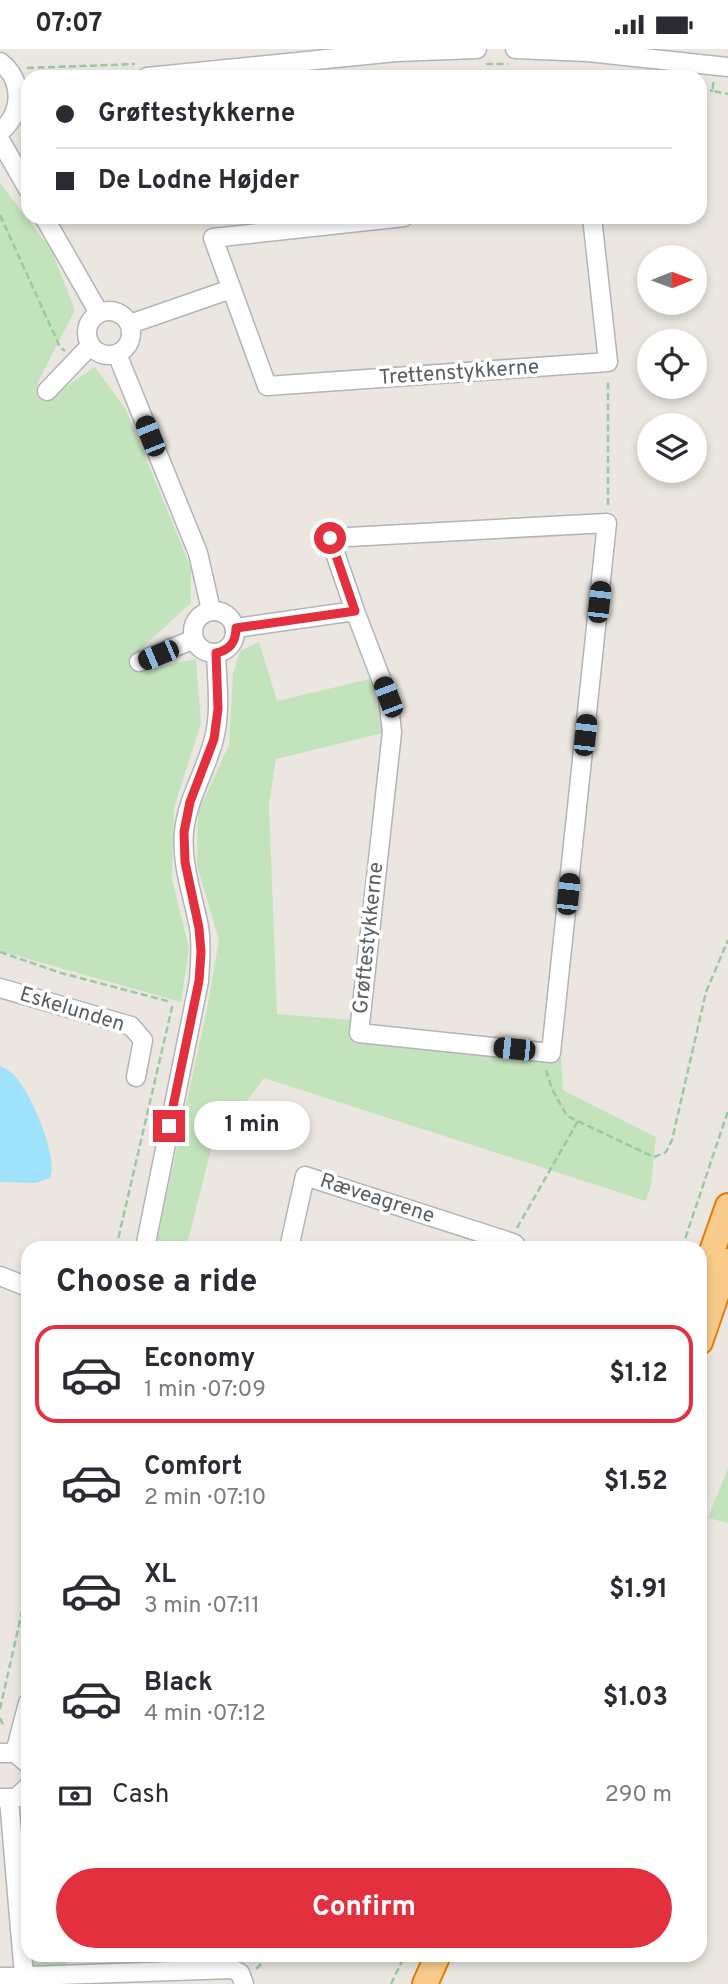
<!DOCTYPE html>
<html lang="en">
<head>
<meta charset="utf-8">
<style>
  :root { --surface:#fff; --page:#f2f2f3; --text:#2b2b33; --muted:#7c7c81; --line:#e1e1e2; --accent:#e2303e }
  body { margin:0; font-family:Overpass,sans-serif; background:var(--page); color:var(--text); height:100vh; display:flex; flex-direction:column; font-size:26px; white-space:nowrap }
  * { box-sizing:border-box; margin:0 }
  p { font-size:23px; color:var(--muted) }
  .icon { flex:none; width:38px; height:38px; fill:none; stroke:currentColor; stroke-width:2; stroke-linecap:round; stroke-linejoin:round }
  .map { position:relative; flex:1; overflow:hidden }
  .panel { position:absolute; left:21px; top:1192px; width:686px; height:721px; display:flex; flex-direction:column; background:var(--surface); border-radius:21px; box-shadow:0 4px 10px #0003 }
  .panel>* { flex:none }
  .banner { position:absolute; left:21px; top:21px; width:686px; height:154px; border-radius:21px; box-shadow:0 4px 10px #0003; display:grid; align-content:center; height:154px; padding:0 35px; background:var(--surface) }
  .needle { width:46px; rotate:89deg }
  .tools { position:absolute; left:637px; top:196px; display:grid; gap:14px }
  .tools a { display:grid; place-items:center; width:70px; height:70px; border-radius:50%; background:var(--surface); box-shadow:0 4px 10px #0003; font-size:35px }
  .end { position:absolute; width:32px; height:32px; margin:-16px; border:9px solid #e2303e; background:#fff; box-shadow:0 0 0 4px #fff }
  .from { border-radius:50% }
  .bubble { position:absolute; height:49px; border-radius:24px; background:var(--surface); box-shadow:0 4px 10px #0003; font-size:23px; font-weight:700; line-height:49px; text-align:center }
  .car { position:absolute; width:21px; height:42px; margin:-21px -10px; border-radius:9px; box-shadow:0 0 5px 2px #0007; background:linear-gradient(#222 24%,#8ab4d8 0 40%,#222 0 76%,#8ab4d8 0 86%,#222 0) }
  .banner b { display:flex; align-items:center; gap:24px; height:66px; font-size:26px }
  .banner b+b { border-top:2px solid var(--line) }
  .banner i { width:18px; height:18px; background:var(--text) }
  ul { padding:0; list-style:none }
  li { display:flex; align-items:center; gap:21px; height:98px; margin:0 14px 10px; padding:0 21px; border:4px solid transparent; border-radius:21px }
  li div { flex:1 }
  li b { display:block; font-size:26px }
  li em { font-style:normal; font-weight:700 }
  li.current { border-color:var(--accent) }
  li>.icon { width:63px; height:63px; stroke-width:1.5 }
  h2 { padding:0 35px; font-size:32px; line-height:84px }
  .pay { display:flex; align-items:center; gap:18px; height:77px; padding:0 35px; font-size:26px }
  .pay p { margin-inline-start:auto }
  .button { display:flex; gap:14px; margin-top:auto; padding:14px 35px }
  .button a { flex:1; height:80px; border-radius:42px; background:var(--accent); color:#fff; font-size:28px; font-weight:700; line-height:80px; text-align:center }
  .status { display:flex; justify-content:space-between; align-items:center; height:49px; padding:0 35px; background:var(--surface); direction:ltr }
  .status svg { height:19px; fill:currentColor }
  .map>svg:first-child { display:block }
</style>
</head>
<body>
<div class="status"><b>07:07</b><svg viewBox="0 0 49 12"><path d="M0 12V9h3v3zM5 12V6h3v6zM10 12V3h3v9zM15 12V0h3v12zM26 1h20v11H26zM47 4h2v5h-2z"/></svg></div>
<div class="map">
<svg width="728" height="1935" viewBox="0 0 728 1935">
  <rect width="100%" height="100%" fill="#ebe7e0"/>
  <!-- green -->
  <path fill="#c3e3bd" d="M0,134l51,66 24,61 -38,74 18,10 40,-27 31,43 65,158v35l-59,54 2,14 62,-12 5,64 -27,85 -2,71 17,69 -8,54 -181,-51z
    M259,593l18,59 93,-22 13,54 -107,26 -7,45 8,210 76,6 1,18 207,20 2,32 93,47 -5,48 -5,16 -382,-123 -53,71 -25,99h-31l52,-239 12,-69 -22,-74 1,-54 31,-67 4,-71 7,-23z
    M728,1419v55l-20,-5z
    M28,1755v106l-5,-101z
    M30,1906h37v12l-36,3z"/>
  <!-- water -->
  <path fill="#a0e2fb" d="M0,1017c5,2 10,5 14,9 16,16 45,82 36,103l-15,5 -35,-1z"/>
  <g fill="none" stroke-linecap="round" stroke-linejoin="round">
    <!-- minor casing -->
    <g stroke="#b1b4b8" stroke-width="21">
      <path id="minor" d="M515,0l73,3 140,15
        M0,13c24,18 23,51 0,70
        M147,28l249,-25 81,-3
        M0,91l28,49
        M44,168l55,96
        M404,168l-191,21 54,148 341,-24 -16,-145
        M87 284a22 22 0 1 1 44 0a22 22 0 1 1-44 0Z
        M130,275l101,-35
        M117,305l81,199 13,57
        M47,342l43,-45
        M193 583a21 21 0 1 1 42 0a21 21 0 1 1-42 0Z
        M236,579l119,-17 -25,-73 277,-15 -56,530 -192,-20 33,-301 -4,-35 -33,-86
        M139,613l55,-23
        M0,939l131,38 12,14 -7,37
        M145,1199l54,-267c1,-18 3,-36 0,-54 -6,-32 -18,-62 -15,-95 3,-33 22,-61 30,-93 7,-27 3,-58 2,-86
        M289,1199l16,-72 205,66 5,2 -2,4
        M0,1227l28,11
        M0,1704h15l13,11
        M15,1704l13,-50
        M0,1749h16l12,-11
        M9,1750l15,177
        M0,1928l232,-8 8,4 4,11"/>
    </g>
    <!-- highway casing -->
    <g stroke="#e37c09" stroke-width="28">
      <path id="highway" d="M700,1236l28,-79
        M700,1293l28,-81
        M425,1935l13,-29"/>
    </g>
    <!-- path -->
    <path stroke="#9ac89f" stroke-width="2.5" stroke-dasharray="7 3.5" stroke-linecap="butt" d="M486,15h22
      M27,19l108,-4
      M713,33v9l15,3
      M700,38l13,4
      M0,166l60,132 5,4
      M608,456v-126
      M0,903l61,21 110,29
      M546,1021l6,19 15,27 87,41 12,-5 6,-12 34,-148 22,-52
      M517,1179l61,-107
      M116,1199l57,-245
      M682,1199l46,-137
      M0,1660l28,-124
      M0,1669l4,9
      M256,1920l14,-14
      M391,1935l14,-29"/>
    <!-- minor -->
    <use href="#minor" stroke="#fff" stroke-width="18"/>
    <!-- highway -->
    <use href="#highway" stroke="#f8cb8a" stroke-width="24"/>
  </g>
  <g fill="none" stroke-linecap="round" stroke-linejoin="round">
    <!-- route -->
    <path stroke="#e2303e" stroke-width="9" d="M169,1077l30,-145 2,-29 -2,-24 -14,-66 -1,-30 6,-30 24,-63 4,-30 -2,-56c14,-3 20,-11 20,-25l119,-17 -25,-73"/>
  </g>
  <g text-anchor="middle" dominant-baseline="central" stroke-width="7" stroke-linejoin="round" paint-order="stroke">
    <!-- street labels -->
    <g font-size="21" fill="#595e61" stroke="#fff">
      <text transform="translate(459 324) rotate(-4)">Trettenstykkerne</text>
      <text transform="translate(369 889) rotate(-84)">Grøftestykkerne</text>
      <text transform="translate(72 961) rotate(17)">Eskelunden</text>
      <text transform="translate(377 1150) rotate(18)">Ræveagrene</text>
    </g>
  </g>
</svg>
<div class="tools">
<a><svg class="needle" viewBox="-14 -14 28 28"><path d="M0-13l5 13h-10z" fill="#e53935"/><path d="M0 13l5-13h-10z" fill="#7c7c81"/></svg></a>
<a><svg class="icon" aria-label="locate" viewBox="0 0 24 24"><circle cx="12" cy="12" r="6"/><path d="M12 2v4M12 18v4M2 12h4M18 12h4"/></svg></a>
<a><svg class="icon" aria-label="layers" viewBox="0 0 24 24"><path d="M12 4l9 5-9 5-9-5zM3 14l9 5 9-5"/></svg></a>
</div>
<i class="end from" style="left:330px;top:489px"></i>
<i class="end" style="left:169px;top:1077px"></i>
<div class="bubble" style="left:194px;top:1052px;width:116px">1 min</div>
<i class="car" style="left:150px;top:387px;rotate:338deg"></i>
<i class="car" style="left:599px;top:553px;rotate:6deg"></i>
<i class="car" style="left:158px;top:606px;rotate:247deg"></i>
<i class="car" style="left:388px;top:648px;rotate:339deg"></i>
<i class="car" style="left:585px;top:686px;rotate:6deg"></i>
<i class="car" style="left:568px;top:845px;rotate:6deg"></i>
<i class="car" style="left:514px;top:1000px;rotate:276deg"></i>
<div class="banner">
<b><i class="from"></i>Grøftestykkerne</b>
<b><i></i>De Lodne Højder</b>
</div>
<section class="panel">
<h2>Choose a ride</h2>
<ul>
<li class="current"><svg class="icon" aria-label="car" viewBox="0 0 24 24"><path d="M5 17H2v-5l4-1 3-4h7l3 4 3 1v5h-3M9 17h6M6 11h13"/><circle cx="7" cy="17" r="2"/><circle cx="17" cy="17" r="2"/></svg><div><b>Economy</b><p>1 min · 07:09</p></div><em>$1.12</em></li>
<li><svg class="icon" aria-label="car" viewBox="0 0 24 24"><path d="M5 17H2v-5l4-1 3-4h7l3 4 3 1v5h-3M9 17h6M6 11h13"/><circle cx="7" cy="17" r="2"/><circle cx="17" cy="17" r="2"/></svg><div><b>Comfort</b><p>2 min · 07:10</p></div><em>$1.52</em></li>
<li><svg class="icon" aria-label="car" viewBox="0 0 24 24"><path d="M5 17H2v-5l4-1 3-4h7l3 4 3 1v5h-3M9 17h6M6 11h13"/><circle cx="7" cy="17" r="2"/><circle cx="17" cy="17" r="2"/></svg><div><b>XL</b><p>3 min · 07:11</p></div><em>$1.91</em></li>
<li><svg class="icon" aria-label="car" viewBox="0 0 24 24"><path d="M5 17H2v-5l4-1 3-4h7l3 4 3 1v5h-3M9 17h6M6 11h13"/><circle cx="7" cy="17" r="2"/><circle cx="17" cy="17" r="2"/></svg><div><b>Black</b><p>4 min · 07:12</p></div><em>$1.03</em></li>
</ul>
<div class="pay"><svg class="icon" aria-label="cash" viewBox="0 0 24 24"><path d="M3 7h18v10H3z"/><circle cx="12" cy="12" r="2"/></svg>Cash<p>290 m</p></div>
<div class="button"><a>Confirm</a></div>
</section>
</div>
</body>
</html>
